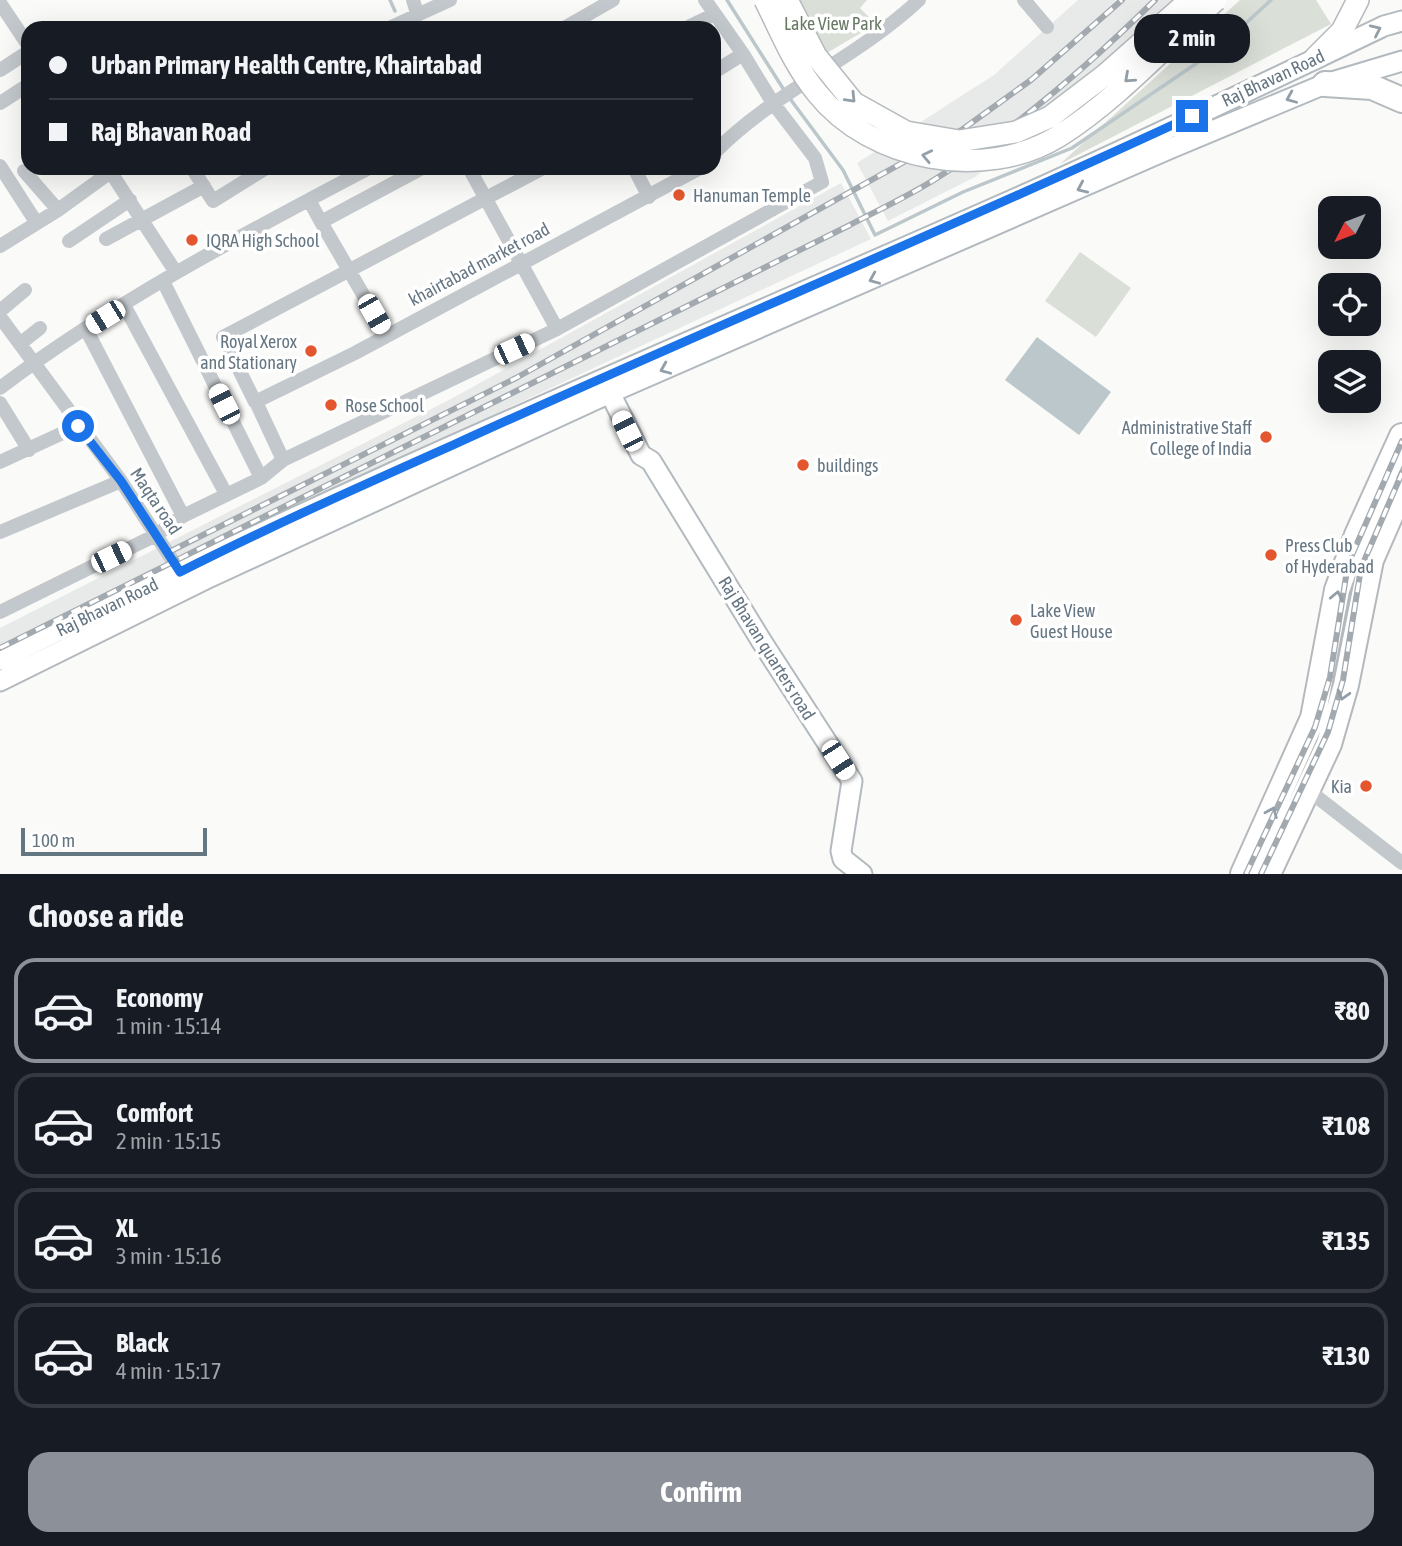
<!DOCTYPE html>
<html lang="en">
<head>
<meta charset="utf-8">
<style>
  :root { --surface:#171b24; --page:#242831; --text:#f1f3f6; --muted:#9ea1a6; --line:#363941; --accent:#8c9099 }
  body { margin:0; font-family:"Asap Condensed",sans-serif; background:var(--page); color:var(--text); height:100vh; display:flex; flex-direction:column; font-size:26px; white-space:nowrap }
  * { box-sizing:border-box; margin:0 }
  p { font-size:23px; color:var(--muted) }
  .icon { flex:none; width:38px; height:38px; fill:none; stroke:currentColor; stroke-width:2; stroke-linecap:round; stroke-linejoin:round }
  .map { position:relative; height:874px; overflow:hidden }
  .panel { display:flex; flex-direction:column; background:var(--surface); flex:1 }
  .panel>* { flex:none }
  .top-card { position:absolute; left:21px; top:21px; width:700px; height:154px; border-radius:21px; box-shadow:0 7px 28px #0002; display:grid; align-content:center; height:154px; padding:0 28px; background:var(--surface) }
  .needle { width:46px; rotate:228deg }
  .fabs { position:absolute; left:1318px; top:196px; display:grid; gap:14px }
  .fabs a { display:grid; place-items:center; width:63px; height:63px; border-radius:14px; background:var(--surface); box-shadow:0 7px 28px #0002; font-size:35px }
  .scale { position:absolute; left:21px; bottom:18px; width:186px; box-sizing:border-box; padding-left:7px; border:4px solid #657683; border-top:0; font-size:19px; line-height:24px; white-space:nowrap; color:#657683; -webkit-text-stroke:5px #fff; paint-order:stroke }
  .end { position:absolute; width:32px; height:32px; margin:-16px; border:9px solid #1a73e8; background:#fff; box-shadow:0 0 0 4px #fff }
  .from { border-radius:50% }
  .bubble { position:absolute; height:49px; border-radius:21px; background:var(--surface); box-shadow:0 7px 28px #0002; font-size:23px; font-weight:700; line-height:49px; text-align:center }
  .car { position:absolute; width:21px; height:42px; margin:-21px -10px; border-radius:9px; box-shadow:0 0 5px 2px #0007; background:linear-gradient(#fff 24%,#345 0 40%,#fff 0 76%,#345 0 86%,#fff 0) }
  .top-card b { display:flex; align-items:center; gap:24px; height:66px; font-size:26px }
  .top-card b+b { border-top:2px solid var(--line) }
  .top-card i { width:18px; height:18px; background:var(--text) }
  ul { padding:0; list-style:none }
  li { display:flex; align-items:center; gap:21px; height:105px; margin:0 14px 10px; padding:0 14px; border:4px solid var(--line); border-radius:21px }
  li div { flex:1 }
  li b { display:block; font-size:26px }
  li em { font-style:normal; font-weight:700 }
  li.active { border-color:var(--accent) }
  li>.icon { width:63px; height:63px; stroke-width:1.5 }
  h2 { padding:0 28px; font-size:32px; line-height:84px }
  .button { display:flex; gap:14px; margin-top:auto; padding:14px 28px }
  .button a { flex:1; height:80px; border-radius:21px; background:var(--accent); color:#fff; font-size:28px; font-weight:700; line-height:80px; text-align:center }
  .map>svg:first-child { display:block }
</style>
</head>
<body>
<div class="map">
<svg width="1402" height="874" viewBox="0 0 1402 874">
  <rect width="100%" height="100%" fill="#fafaf8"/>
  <!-- built -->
  <path fill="#e8e9e9" d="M1078,0h100l-155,140 -48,37 -87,44 -31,-58 137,-88z
    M841,183l30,56 -702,327 -169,85v-23l449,-228z"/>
  <!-- green -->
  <path fill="#dadfd7" d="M794,0h73l-7,8 16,16 -51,30z
    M1240,0h76l15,24 -271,140z
    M1080,252l51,36 -35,49 -51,-36z"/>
  <!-- water -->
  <path fill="#bbc7cb" d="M1037,337l74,55 -32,43 -74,-55z"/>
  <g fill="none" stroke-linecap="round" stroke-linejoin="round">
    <!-- stream -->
    <path stroke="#bbc7cb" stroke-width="3.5" d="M390,0l5,11
      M727,0l57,90
      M788,96l55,74 32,65 88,-43 109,-44 147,-100 52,-48"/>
    <!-- secondary casing -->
    <g stroke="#b3babf" stroke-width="23">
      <path id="secondary" d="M604,381l37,74 10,6 111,181 90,139 -11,70 2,8 19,15
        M0,660c332,-169 676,-311 1017,-462 123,-55 246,-114 367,-172l18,-5
        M0,681l210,-104 404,-186 555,-242 156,-65 77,-23"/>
    </g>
    <!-- primary casing -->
    <g stroke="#b5babe" stroke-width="24">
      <path id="primary" d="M1315,58l27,-27 16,-31"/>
    </g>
    <!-- highway casing -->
    <g stroke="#b4b9bd" stroke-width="28">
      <path id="highway" d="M1325,84l47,3 30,13
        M1243,874l70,-156 24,-128 20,-55 45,-99
        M1268,874l61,-130 17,-59 25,-125 31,-71"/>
    </g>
    <!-- street -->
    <path stroke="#c3c8cc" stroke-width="14" d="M413,0l4,13
      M705,0l10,14
      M1024,0l23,27
      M0,3l28,42
      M389,28l61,-28
      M564,28l49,-28
      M686,28l29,-14 28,40
      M0,70l28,-18
      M0,103l28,-18
      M714,153c61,-62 142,-94 205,-153
      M0,166l36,56
      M108,168l67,103
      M192,168l21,33 53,-33
      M469,168l88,161
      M543,168l-320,169 32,65 100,-49 345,-185
      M634,168l15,29
      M24,171l34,39
      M309,200l12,22 101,-54
      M321,222l66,114
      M106,239l98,-53
      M69,241l61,-41
      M0,246l58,-36 58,-42
      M163,281l98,197
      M124,305l102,189
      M0,311l25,-21
      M0,317l121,164 59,91
      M86,329l97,187
      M21,343l19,-15
      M0,388c115,-87 242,-153 369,-220
      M256,402l27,58
      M0,403l29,47
      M0,462l78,-36
      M0,532l121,-51
      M0,612l156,-77 27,-19 78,-38 22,-18 274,-131 265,-147 -7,-24 -42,-55 -30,-49 -29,18
      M1308,790l94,73"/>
    <!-- secondary -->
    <use href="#secondary" stroke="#fff" stroke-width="19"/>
    <!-- primary -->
    <use href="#primary" stroke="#fff" stroke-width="21"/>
    <!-- highway -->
    <use href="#highway" stroke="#fff" stroke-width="24"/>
    <!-- rail casing -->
    <g stroke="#a2aab0" stroke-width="6">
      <path id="rail" d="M171,551l345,-173 447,-249 68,-49 91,-80
        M0,648l848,-422c30,-16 61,-30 89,-48 80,-50 151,-112 218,-178
        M1246,874l69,-147 15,-50 18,-113 54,-123
        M1261,874l67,-142 15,-52 18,-112 41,-95"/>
    </g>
    <!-- rail -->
    <use href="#rail" stroke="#fff" stroke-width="3.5" stroke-dasharray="10" stroke-linecap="butt"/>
    <!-- primary-bridge casing -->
    <g stroke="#b5babe" stroke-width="24" stroke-linecap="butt">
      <path id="primary-bridge" d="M765,0c16,32 29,65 52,93 54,68 168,89 242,43 55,-34 109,-93 157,-136
        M787,0l29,56 38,47 52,29 53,9 57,-9 34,-15 55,-42 85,-75"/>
    </g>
    <!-- primary-bridge -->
    <use href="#primary-bridge" stroke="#fff" stroke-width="21"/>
  </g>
  <!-- one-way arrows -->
  <defs><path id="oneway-chevron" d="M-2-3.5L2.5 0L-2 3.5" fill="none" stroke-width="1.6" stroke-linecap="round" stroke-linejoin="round" transform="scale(1.75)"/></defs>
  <g stroke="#939fa8">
    <use href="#oneway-chevron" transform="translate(1376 30) rotate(-25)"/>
    <use href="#oneway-chevron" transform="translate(1129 78) rotate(138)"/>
    <use href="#oneway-chevron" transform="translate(851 98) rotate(46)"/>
    <use href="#oneway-chevron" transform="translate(1291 98) rotate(157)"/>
    <use href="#oneway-chevron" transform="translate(927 156) rotate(-168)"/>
    <use href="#oneway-chevron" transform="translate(1082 188) rotate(156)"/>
    <use href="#oneway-chevron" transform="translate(874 279) rotate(157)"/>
    <use href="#oneway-chevron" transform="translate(665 369) rotate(157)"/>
    <use href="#oneway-chevron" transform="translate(1337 596) rotate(-78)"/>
    <use href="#oneway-chevron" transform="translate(1343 695) rotate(106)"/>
    <use href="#oneway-chevron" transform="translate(1272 812) rotate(-67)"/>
  </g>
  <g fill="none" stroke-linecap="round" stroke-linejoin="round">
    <!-- route -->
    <path stroke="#1a73e8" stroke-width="9" d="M78,426l43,55 59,91c89,-45 181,-86 273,-127 245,-112 494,-215 739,-329"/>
  </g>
  <!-- markers -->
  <g fill="#e4572e" stroke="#fff" stroke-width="2.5">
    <circle cx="679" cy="195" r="7"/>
    <circle cx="192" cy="240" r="7"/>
    <circle cx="311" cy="351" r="7"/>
    <circle cx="331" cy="405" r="7"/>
    <circle cx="1266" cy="437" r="7"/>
    <circle cx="803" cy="465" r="7"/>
    <circle cx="1271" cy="555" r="7"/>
    <circle cx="1016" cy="620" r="7"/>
    <circle cx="1366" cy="786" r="7"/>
  </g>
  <g text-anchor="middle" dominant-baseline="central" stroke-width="7" stroke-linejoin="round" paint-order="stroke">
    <!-- park labels -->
    <g font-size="18" fill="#687a64" stroke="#fff">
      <text x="833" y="23">Lake View Park</text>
    </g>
    <!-- street labels -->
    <g font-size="18" fill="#657683" stroke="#fff">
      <text transform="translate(1273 78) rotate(-25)">Raj Bhavan Road</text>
      <text transform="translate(479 264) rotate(-28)">khairtabad market road</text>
      <text transform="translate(156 501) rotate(56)">Maqta road</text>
      <text transform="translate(107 607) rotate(-26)">Raj Bhavan Road</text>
      <text transform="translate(767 648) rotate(58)">Raj Bhavan quarters road</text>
    </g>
    <!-- poi labels -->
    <g font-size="18" fill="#657683" stroke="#fff" text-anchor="start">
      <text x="693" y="195">Hanuman Temple</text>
      <text x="206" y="240">IQRA High School</text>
      <text x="297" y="341" text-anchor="end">Royal Xerox<tspan x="297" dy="21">and Stationary</tspan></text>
      <text x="345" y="405">Rose School</text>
      <text x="1252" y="427" text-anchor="end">Administrative Staff<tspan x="1252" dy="21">College of India</tspan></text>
      <text x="817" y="465">buildings</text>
      <text x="1285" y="545">Press Club<tspan x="1285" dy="21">of Hyderabad</tspan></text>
      <text x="1030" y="610">Lake View<tspan x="1030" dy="21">Guest House</tspan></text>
      <text x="1352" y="786" text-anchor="end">Kia</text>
    </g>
  </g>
</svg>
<div class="fabs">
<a><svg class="needle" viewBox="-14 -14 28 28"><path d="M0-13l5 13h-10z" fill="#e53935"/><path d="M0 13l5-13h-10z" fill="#9ea1a6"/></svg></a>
<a><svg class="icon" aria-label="locate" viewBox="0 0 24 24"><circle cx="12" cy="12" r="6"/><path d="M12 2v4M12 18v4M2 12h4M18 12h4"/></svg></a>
<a><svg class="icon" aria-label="layers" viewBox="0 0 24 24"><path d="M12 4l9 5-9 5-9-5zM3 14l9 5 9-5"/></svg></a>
</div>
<div class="scale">100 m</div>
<i class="end from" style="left:78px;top:426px"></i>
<i class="end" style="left:1192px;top:116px"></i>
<div class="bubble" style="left:1134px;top:14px;width:116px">2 min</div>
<i class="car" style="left:374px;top:314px;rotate:150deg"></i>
<i class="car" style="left:105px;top:317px;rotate:238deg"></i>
<i class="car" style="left:514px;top:349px;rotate:65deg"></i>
<i class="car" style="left:224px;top:404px;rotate:333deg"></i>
<i class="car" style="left:627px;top:431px;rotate:334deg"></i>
<i class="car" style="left:111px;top:557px;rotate:64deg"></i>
<i class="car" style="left:838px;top:760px;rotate:147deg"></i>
<div class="top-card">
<b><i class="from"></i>Urban Primary Health Centre, Khairtabad</b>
<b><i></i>Raj Bhavan Road</b>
</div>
</div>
<section class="panel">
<h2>Choose a ride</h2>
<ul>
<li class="active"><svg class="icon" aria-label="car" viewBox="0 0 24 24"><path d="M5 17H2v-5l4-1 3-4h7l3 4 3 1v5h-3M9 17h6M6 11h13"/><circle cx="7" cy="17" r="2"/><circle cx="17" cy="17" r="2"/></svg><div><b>Economy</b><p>1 min · 15:14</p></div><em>₹80</em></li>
<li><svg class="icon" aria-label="car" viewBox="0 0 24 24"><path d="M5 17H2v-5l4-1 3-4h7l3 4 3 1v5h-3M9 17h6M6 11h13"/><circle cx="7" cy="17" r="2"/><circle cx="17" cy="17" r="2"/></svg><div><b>Comfort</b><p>2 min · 15:15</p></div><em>₹108</em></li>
<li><svg class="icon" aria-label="car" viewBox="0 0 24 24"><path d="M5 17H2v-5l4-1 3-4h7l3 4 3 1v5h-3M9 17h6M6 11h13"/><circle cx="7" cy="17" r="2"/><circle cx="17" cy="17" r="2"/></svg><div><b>XL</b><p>3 min · 15:16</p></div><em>₹135</em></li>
<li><svg class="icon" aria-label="car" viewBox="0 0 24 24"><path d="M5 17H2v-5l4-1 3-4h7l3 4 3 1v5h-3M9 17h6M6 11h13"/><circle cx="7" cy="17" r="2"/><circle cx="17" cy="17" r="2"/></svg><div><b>Black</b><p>4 min · 15:17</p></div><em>₹130</em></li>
</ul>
<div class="button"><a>Confirm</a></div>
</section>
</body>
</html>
